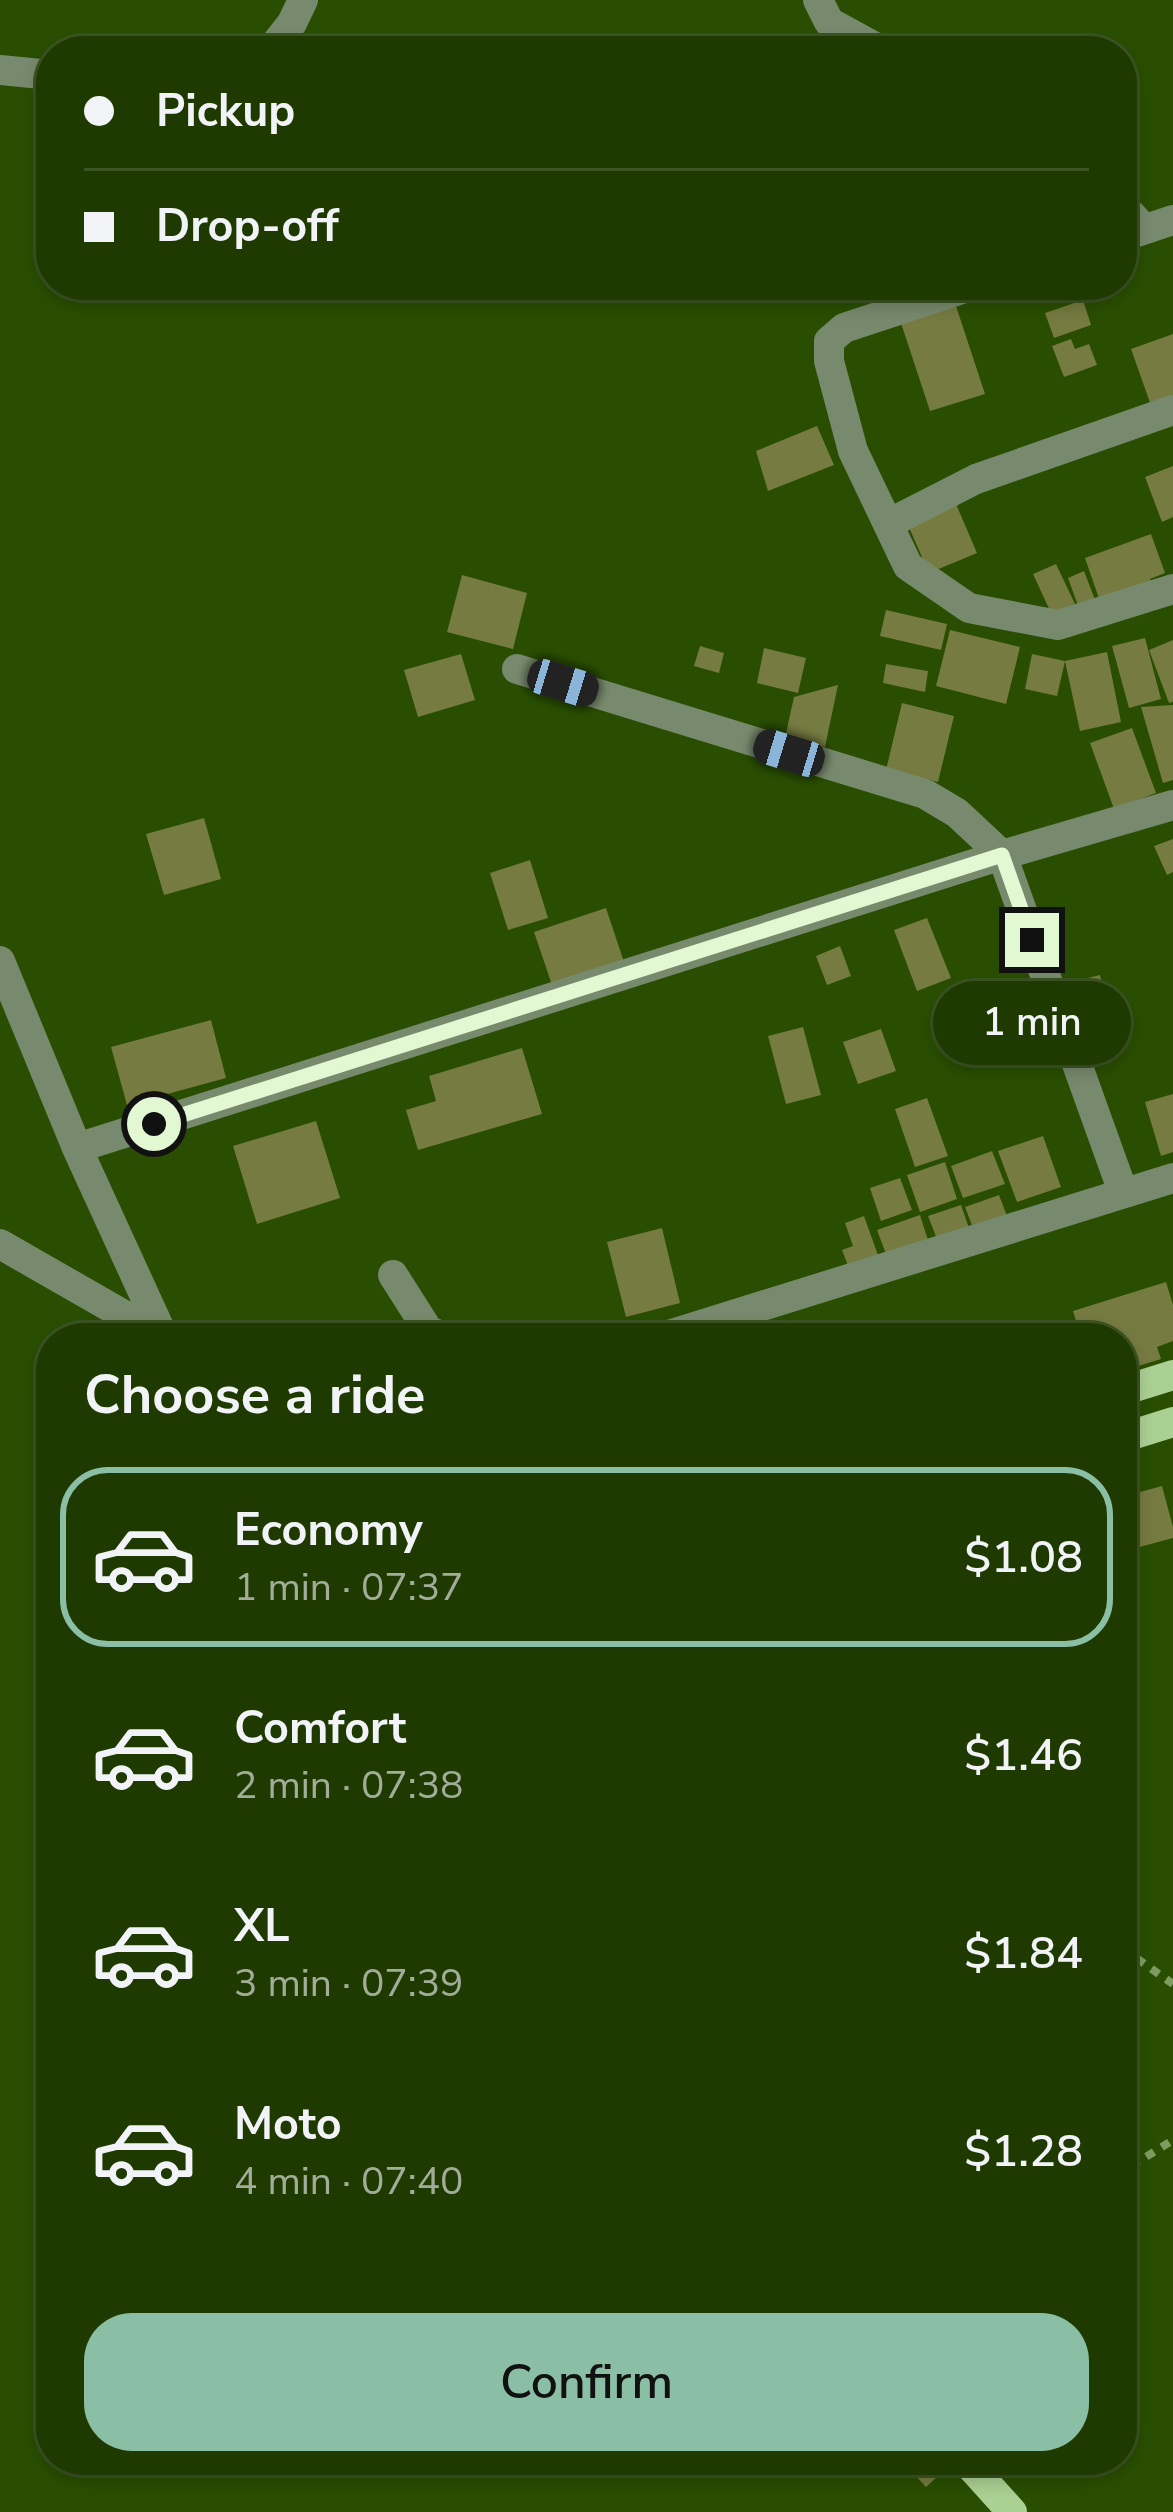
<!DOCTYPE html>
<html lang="en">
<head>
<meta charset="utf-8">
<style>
  :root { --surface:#1f3a01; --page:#27410b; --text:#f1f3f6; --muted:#a1ad99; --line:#3c5423; --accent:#8abfa5 }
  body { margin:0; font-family:"Nunito Sans",sans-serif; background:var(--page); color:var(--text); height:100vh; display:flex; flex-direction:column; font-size:45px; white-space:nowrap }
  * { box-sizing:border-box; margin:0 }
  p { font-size:39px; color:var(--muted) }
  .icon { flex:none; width:66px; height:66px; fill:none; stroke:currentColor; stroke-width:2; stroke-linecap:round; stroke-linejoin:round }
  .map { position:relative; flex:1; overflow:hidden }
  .panel { position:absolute; left:36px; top:1323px; width:1101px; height:1152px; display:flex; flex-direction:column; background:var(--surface); border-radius:48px; box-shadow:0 6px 18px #0003,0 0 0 3px var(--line) }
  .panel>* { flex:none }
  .guide { position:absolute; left:36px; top:36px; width:1101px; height:264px; border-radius:48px; box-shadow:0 6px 18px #0003,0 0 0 3px var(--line); display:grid; align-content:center; height:264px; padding:0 48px; background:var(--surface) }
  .end { position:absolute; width:54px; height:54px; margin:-27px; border:15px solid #e1f8d3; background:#111; box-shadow:0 0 0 6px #111 }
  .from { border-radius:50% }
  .bubble { position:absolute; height:84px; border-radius:42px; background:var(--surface); box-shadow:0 6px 18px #0003,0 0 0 3px var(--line); font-size:39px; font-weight:600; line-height:84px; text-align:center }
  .car { position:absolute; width:36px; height:72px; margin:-36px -18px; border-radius:15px; box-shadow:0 0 9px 3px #0007; background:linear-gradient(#222 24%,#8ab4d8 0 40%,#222 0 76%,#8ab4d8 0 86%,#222 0) }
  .guide b { display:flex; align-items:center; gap:42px; height:114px; font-size:45px }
  .guide b+b { border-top:3px solid var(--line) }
  .guide i { width:30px; height:30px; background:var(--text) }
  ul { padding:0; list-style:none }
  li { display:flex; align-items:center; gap:36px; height:180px; margin:0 24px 18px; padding:0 24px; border:6px solid transparent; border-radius:48px }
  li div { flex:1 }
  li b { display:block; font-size:45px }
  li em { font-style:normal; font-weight:600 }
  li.active { border-color:var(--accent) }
  li>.icon { width:108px; height:108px; stroke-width:1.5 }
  h2 { padding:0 48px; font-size:54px; line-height:144px }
  .action { display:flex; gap:24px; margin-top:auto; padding:24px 48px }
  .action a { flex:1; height:138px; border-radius:48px; background:var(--accent); color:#111; font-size:48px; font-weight:600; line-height:138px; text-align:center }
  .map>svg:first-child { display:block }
</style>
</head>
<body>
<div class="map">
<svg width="1173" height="2512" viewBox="0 0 1173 2512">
  <rect width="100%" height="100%" fill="#294e01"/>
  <!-- building -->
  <path fill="#757b41" d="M1083,300l8,25 -37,13 -9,-25z
    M955,303l30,91 -55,17 -30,-91z
    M1173,334v74l-19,6 -23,-65z
    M1071,339l4,10 14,-5 8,21 -33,12 -12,-31z
    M817,426l17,39 -66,26 -12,-40z
    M1173,466v51l-11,5 -17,-45z
    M956,504l21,49 -48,20 -21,-48z
    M1151,534l14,39 -15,6 5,12 -52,19 -18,-52z
    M1056,564l19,40 -23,11 -19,-41z
    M1084,571l13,34 -17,6 -12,-33z
    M462,575l65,18 -14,56 -66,-17z
    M886,610l61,14 -6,26 -61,-14z
    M950,630l70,17 -14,57 -70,-18z
    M1145,638l16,61 -32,9 -17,-62z
    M1173,640v62l-4,1 -20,-53z
    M700,646l24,7 -5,20 -25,-7z
    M764,648l42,10 -8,35 -41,-10z
    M1107,652l14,70 -41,9 -15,-70z
    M461,654l14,46 -57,17 -14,-47z
    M1032,654l33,7 -8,35 -32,-7z
    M886,664l42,7 -3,21 -42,-9z
    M838,685l-13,62 -40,-9 9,-41z
    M902,703l52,13 -16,66 -52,-12z
    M1173,705v75l-10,3 -22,-76z
    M1132,728l24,65 -42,16 -24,-66z
    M204,818l17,61 -57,16 -18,-61z
    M1173,839v33l-6,3 -13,-29z
    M530,860l18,58 -40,12 -18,-57z
    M606,908l19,57 -72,23 -19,-56z
    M927,918l24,60 -34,13 -23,-61z
    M840,946l11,30 -24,9 -11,-29z
    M1100,975l6,25 -33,8 -6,-25z
    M211,1020l15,58 -99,27 -16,-58z
    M803,1027l18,68 -35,9 -18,-68z
    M881,1029l15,42 -38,13 -15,-42z
    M522,1048l20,66 -124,36 -12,-40 30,-9 -7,-25z
    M1173,1094v58l-12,4 -16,-54z
    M927,1098l21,58 -33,11 -20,-58z
    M316,1121l24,77 -83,26 -24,-78z
    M1043,1136l18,51 -44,15 -19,-51z
    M992,1151l13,33 -42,14 -12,-32z
    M945,1162l12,37 -37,13 -13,-37z
    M900,1178l12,32 -31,11 -11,-33z
    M999,1195l8,21 -34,12 -8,-21z
    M961,1205l8,23 -32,11 -9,-23z
    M920,1215l8,25 -42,14 -9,-24z
    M864,1216l15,42 -30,10 -7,-18 11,-4 -8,-23z
    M662,1228l18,75 -54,14 -19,-75z
    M1166,1282l7,23v36l-16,6 4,12 -39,12v-33h-41l-8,-27z
    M1162,1486l11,41v11l-41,11 -10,-36v-16z
    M1122,1625l17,37 -17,7z
    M907,2460h17l14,16 -12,11 -22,-24z"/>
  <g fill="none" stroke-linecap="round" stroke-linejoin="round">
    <!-- path -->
    <path stroke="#7e9c62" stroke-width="8" stroke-dasharray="9 9" stroke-linecap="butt" d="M1122,1948l51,36
      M1122,2182l11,-17 40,-25"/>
    <!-- minor -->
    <path stroke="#788a6d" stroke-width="30" d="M818,0l11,22 53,29
      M270,51l22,-28 11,-23
      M0,70l51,5
      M1122,205l22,24
      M1122,237l51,-17
      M974,285l-130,43 -15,13v20l24,90 55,115 61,42 89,17 115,-36
      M888,524l88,-45 197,-69
      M517,669l408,125 32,19 45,42 121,337
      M0,961l77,187 87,190
      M77,1148l925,-293 171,-50
      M0,1244l164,94
      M393,1275l35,55 16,8
      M659,1338l514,-160"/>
    <!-- major -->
    <path stroke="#abd093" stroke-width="30" d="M1122,1391l51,-16
      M1122,1438l51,-16
      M965,2460l47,52"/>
  </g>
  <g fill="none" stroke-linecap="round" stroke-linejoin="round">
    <!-- route -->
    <path stroke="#e1f8d3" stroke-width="15" d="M154,1124l848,-269 30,85"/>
  </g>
</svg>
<i class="end from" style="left:154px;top:1124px"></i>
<i class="end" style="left:1032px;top:940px"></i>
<div class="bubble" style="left:933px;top:981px;width:198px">1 min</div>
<i class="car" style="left:563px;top:683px;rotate:107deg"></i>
<i class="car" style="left:789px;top:753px;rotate:287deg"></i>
<div class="guide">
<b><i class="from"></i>Pickup</b>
<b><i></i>Drop-off</b>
</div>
<section class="panel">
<h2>Choose a ride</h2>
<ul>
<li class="active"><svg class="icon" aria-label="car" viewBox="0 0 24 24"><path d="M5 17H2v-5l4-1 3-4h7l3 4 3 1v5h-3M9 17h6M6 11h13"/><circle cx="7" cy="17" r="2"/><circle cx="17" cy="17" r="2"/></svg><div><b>Economy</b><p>1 min · 07:37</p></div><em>$1.08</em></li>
<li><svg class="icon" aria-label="car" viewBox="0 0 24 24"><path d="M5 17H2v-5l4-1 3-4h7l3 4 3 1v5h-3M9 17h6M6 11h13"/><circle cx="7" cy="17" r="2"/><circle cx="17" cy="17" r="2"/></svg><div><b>Comfort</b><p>2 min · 07:38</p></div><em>$1.46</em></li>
<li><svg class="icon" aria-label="car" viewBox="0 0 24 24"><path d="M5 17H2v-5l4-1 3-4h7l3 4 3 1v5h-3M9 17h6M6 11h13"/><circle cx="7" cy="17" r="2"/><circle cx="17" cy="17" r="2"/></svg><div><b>XL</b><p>3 min · 07:39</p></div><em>$1.84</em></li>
<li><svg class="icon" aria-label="car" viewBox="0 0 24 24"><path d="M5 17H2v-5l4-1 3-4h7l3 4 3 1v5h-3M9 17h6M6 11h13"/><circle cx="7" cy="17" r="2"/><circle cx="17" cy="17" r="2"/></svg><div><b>Moto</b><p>4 min · 07:40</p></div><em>$1.28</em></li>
</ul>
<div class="action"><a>Confirm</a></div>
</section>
</div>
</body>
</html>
